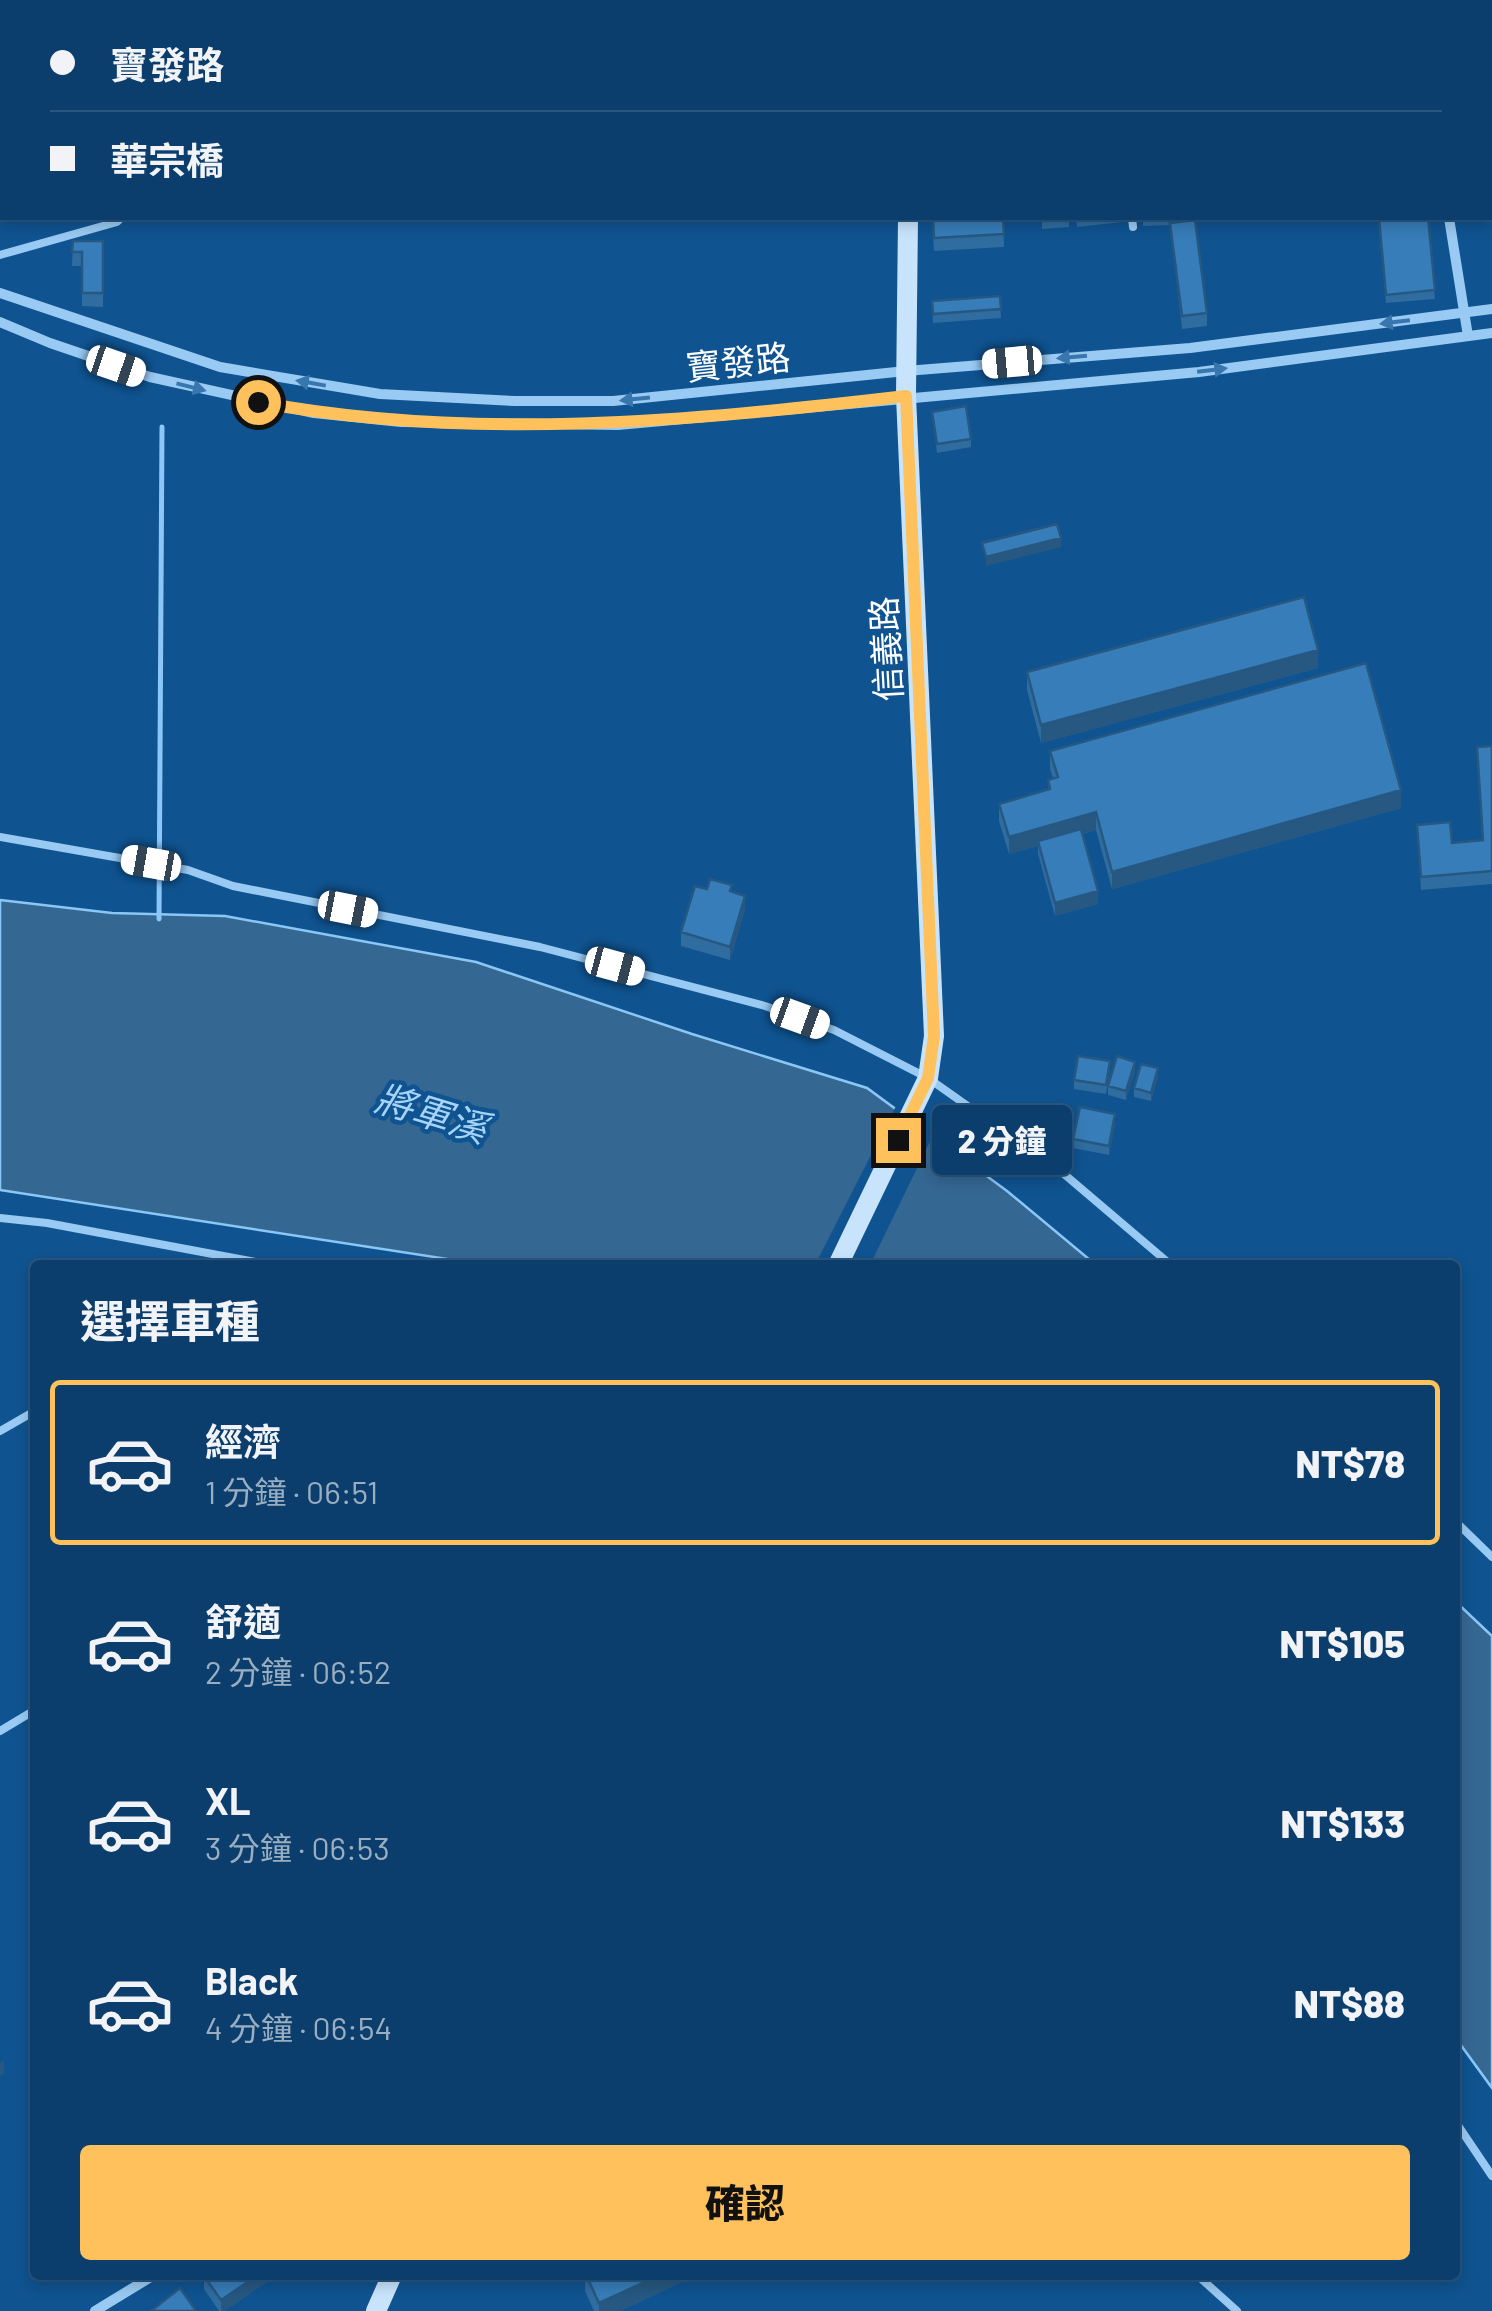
<!DOCTYPE html>
<html lang="zh-TW">
<head>
<meta charset="utf-8">
<style>
  :root { --surface:#0b3e6c; --page:#144572; --text:#f1f3f6; --muted:#9aaec2; --line:#2b577f; --accent:#ffc15b }
  body { margin:0; font-family:Barlow,"Noto Sans TC",sans-serif; background:var(--page); color:var(--text); height:100vh; display:flex; flex-direction:column; font-size:38px; white-space:nowrap }
  * { box-sizing:border-box; margin:0 }
  p { font-size:32px; color:var(--muted) }
  .icon { flex:none; width:55px; height:55px; fill:none; stroke:currentColor; stroke-width:2; stroke-linecap:round; stroke-linejoin:round }
  .map { position:relative; flex:1; overflow:hidden }
  .drawer { position:absolute; left:30px; top:1260px; width:1430px; height:1020px; display:flex; flex-direction:column; background:var(--surface); border-radius:10px; box-shadow:0 5px 15px #0003,0 0 0 2px var(--line) }
  .drawer>* { flex:none }
  .guide { position:absolute; left:0px; top:0px; width:1492px; height:220px; box-shadow:0 5px 15px #0003,0 0 0 2px var(--line); display:grid; align-content:center; height:220px; padding:0 50px; background:var(--surface) }
  .end { position:absolute; width:45px; height:45px; margin:-22px; border:12px solid #ffc15b; background:#111; box-shadow:0 0 0 5px #111 }
  .from { border-radius:50% }
  .bubble { position:absolute; height:70px; border-radius:10px; background:var(--surface); box-shadow:0 5px 15px #0003,0 0 0 2px var(--line); font-size:32px; font-weight:800; line-height:70px; text-align:center }
  .car { position:absolute; width:30px; height:60px; margin:-30px -15px; border-radius:12px; box-shadow:0 0 8px 2px #0007; background:linear-gradient(#fff 24%,#345 0 40%,#fff 0 76%,#345 0 86%,#fff 0) }
  .guide b { display:flex; align-items:center; gap:35px; height:95px; font-size:38px }
  .guide b+b { border-top:2px solid var(--line) }
  .guide i { width:25px; height:25px; background:var(--text) }
  ul { padding:0; list-style:none }
  li { display:flex; align-items:center; gap:30px; height:165px; margin:0 20px 15px; padding:0 30px; border:5px solid transparent; border-radius:10px }
  li div { flex:1 }
  li b { display:block; font-size:38px }
  li em { font-style:normal; font-weight:800 }
  li.on { border-color:var(--accent) }
  li>.icon { width:90px; height:90px; stroke-width:1.5 }
  h2 { padding:0 50px; font-size:45px; line-height:120px }
  .action { display:flex; gap:20px; margin-top:auto; padding:20px 50px }
  .action a { flex:1; height:115px; border-radius:10px; background:var(--accent); color:#111; font-size:40px; font-weight:800; line-height:115px; text-align:center }
  .map>svg:first-child { display:block }
</style>
</head>
<body>
<div class="map">
<svg width="1492" height="2311" viewBox="0 0 1492 2311">
  <rect width="100%" height="100%" fill="#0f5390"/>
  <!-- water -->
  <path fill="#356793" stroke="#8ac7f7" stroke-width="2.5" d="M0,900l112,13 113,3 251,46 216,72 175,54 140,103 89,74h-610l-486,-75z
    M1455,1601l37,35v452l-37,-51z"/>
  <!-- pier -->
  <path fill="#0f5390" d="M897,1104l38,27 -65,134h-55z"/>
  <g fill="none" stroke-linecap="round" stroke-linejoin="round">
    <!-- stream -->
    <path stroke="#8ac7f7" stroke-width="5" d="M159,919l3,-492"/>
    <!-- lane -->
    <path stroke="#99caf3" stroke-width="8" d="M130,0v2
      M1089,0v2
      M1212,0v2
      M1132,218l1,9
      M0,255l117,-33 4,-4
      M0,837l188,33 45,16 307,61 225,59 69,24 94,48 136,96 107,91
      M0,1218l47,5 224,42
      M0,1431l35,-20
      M1455,1521l37,36
      M0,1731l35,-21
      M1455,2121l37,55
      M1197,2275l40,36"/>
    <!-- street -->
    <path stroke="#99caf3" stroke-width="10" d="M1415,0v2
      M1490,81h2
      M1449,218l19,118
      M0,293l220,74 160,27 135,7h98l293,-30 284,-23 302,-39
      M0,322l50,21 100,34 164,36 87,9 217,3 581,-53 293,-39
      M95,2311l59,-36"/>
    <!-- secondary -->
    <path stroke="#c8e4fd" stroke-width="20" d="M909,2v-2
      M838,1265l90,-187 6,-42 -28,-640 2,-178
      M376,2311l16,-36"/>
  </g>
  <!-- wall -->
  <path fill="#2f6c9f" d="M1093,0h52v2h-51z
    M1216,0h66v2h-66z
    M1298,0l22,1 29,-1 -12,2h-39z
    M932,218h71l1,29 -70,4z
    M1042,218h27v9l-27,2z
    M1076,218h46v4l-45,5z
    M1143,218h36l28,95v13l-25,3 -12,-104 -27,1z
    M1378,218h50l7,81 -49,4z
    M73,241h30v66l-21,-1v-40h-10z
    M1000,296l1,22 -68,5 -1,-22z
    M932,412l39,27v8l-34,6z
    M1318,668l-277,75 -14,-53v-18z
    M1492,746v138l-71,6 -4,-65 35,18 30,-3 -5,-93z
    M1050,751l351,57 -289,81 -16,-59 -13,4 15,70 -43,12 -17,-62v-8l-29,8 -10,-33v-17l49,-14v-10l5,-1 -3,-10z
    M707,889l25,3 13,17 -15,51 -49,-14v-14z
    M1110,1070l-4,24 -32,-5v-9z
    M1135,1071l-9,29 -18,-5v-9z
    M1158,1077l-7,24 -17,-4v-9z
    M1115,1123l-6,32 -36,-7v-9z
    M206,2275h71l-53,36h-5l-15,-22v-13z
    M585,2275h112l-77,36h-26l-9,-20z"/>
  <!-- shaded-wall -->
  <path fill="#265882" d="M1061,538v9l-75,19v-9z
    M1318,650v18l-277,75v-18z
    M1401,790v18l-289,81v-17z
    M1096,812v18l-57,16 -1,-5v5l-29,8v-17z
    M1098,891v13l-43,12v-13z
    M745,896v13l-15,51v-13z
    M1135,1062v9l-9,29v-9z
    M1158,1068v9l-7,24v-8z
    M1115,1114v9l-6,32v-9z
    M4,2060v14l-4,2v-13z
    M258,2275h19l-53,36h-3v-11z
    M660,2275h37l-77,36h-21v-8z"/>
  <!-- building -->
  <path fill="#377db9" stroke="#265882" stroke-width="2.5" d="M493,0h33v2h-33z
    M566,0h19v2h-19z
    M922,0h52v2h-52z
    M992,0h51v2h-51z
    M1052,0h20v2h-20z
    M1094,0h39l-32,2h-7z
    M1155,0h44v2h-43z
    M1217,0h49l-21,2h-28z
    M1325,0h12v2h-30z
    M933,218h70l1,16 -70,4z
    M1042,218h27l-27,2z
    M1379,218h49l7,72 -49,5z
    M1195,220l12,93 -25,3 -12,-93z
    M73,241h30v52h-21v-41h-10z
    M1000,296l1,13 -68,5 -1,-13z
    M966,406l5,33 -34,5 -5,-32z
    M1057,524l4,14 -75,19 -4,-14z
    M1304,597l14,53 -277,75 -14,-53z
    M1366,663l35,127 -289,82 -16,-60 -87,25 -10,-33 51,-15 -2,-9 10,-3 -8,-26z
    M1492,746v125l-71,6 -4,-52 33,-3 2,21 31,-3 -6,-93z
    M1081,829l17,62 -43,12 -17,-62z
    M710,879l22,6 -2,6 15,5 -15,51 -49,-15 14,-46 12,3z
    M1078,1056l32,5 -4,24 -32,-5z
    M1117,1056l18,6 -9,29 -18,-5z
    M1141,1064l17,4 -7,25 -17,-5z
    M1080,1107l35,7 -6,32 -36,-7z
    M206,2275h52l-37,25 -17,-24z
    M586,2275h74l-61,28z
    M180,2288l16,23h-45z"/>
  <!-- one-way arrows -->
  <defs><path id="oneway-solid" d="M-6-.8H1V-3.2L6.5 0L1 3.2V.8H-6Z" transform="scale(2.5)"/></defs>
  <g fill="#3877ae">
    <use href="#oneway-solid" transform="translate(1395 322) rotate(173)"/>
    <use href="#oneway-solid" transform="translate(1072 357) rotate(175)"/>
    <use href="#oneway-solid" transform="translate(1212 370) rotate(-7)"/>
    <use href="#oneway-solid" transform="translate(311 383) rotate(-170)"/>
    <use href="#oneway-solid" transform="translate(191 387) rotate(14)"/>
    <use href="#oneway-solid" transform="translate(635 399) rotate(174)"/>
  </g>
  <g fill="none" stroke-linecap="round" stroke-linejoin="round">
    <!-- route -->
    <path stroke="#ffc15b" stroke-width="12" d="M258,402c214,40 433,19 648,-6l28,640 -6,42 -30,62"/>
  </g>
  <g text-anchor="middle" dominant-baseline="central" stroke-width="9" stroke-linejoin="round" paint-order="stroke">
    <!-- street labels -->
    <g font-size="35" fill="#fff" stroke="#0f5390">
      <text transform="translate(738 361) rotate(-6)">寶發路</text>
      <text transform="translate(885 649) rotate(-93)">信義路</text>
    </g>
    <!-- water labels -->
    <g font-size="38" font-style="italic" fill="#a5d4fa" stroke="#0f5390">
      <text transform="translate(432 1112) rotate(17)">將軍溪</text>
    </g>
  </g>
</svg>
<i class="end from" style="left:258px;top:402px"></i>
<i class="end" style="left:898px;top:1140px"></i>
<div class="bubble" style="left:932px;top:1105px;width:140px">2 分鐘</div>
<i class="car" style="left:1012px;top:362px;rotate:265deg"></i>
<i class="car" style="left:116px;top:366px;rotate:109deg"></i>
<i class="car" style="left:151px;top:863px;rotate:280deg"></i>
<i class="car" style="left:348px;top:909px;rotate:101deg"></i>
<i class="car" style="left:615px;top:966px;rotate:105deg"></i>
<i class="car" style="left:800px;top:1018px;rotate:110deg"></i>
<div class="guide">
<b><i class="from"></i>寶發路</b>
<b><i></i>華宗橋</b>
</div>
<section class="drawer">
<h2>選擇車種</h2>
<ul>
<li class="on"><svg class="icon" aria-label="car" viewBox="0 0 24 24"><path d="M5 17H2v-5l4-1 3-4h7l3 4 3 1v5h-3M9 17h6M6 11h13"/><circle cx="7" cy="17" r="2"/><circle cx="17" cy="17" r="2"/></svg><div><b>經濟</b><p>1 分鐘 · 06:51</p></div><em>NT$78</em></li>
<li><svg class="icon" aria-label="car" viewBox="0 0 24 24"><path d="M5 17H2v-5l4-1 3-4h7l3 4 3 1v5h-3M9 17h6M6 11h13"/><circle cx="7" cy="17" r="2"/><circle cx="17" cy="17" r="2"/></svg><div><b>舒適</b><p>2 分鐘 · 06:52</p></div><em>NT$105</em></li>
<li><svg class="icon" aria-label="car" viewBox="0 0 24 24"><path d="M5 17H2v-5l4-1 3-4h7l3 4 3 1v5h-3M9 17h6M6 11h13"/><circle cx="7" cy="17" r="2"/><circle cx="17" cy="17" r="2"/></svg><div><b>XL</b><p>3 分鐘 · 06:53</p></div><em>NT$133</em></li>
<li><svg class="icon" aria-label="car" viewBox="0 0 24 24"><path d="M5 17H2v-5l4-1 3-4h7l3 4 3 1v5h-3M9 17h6M6 11h13"/><circle cx="7" cy="17" r="2"/><circle cx="17" cy="17" r="2"/></svg><div><b>Black</b><p>4 分鐘 · 06:54</p></div><em>NT$88</em></li>
</ul>
<div class="action"><a>確認</a></div>
</section>
</div>
</body>
</html>
